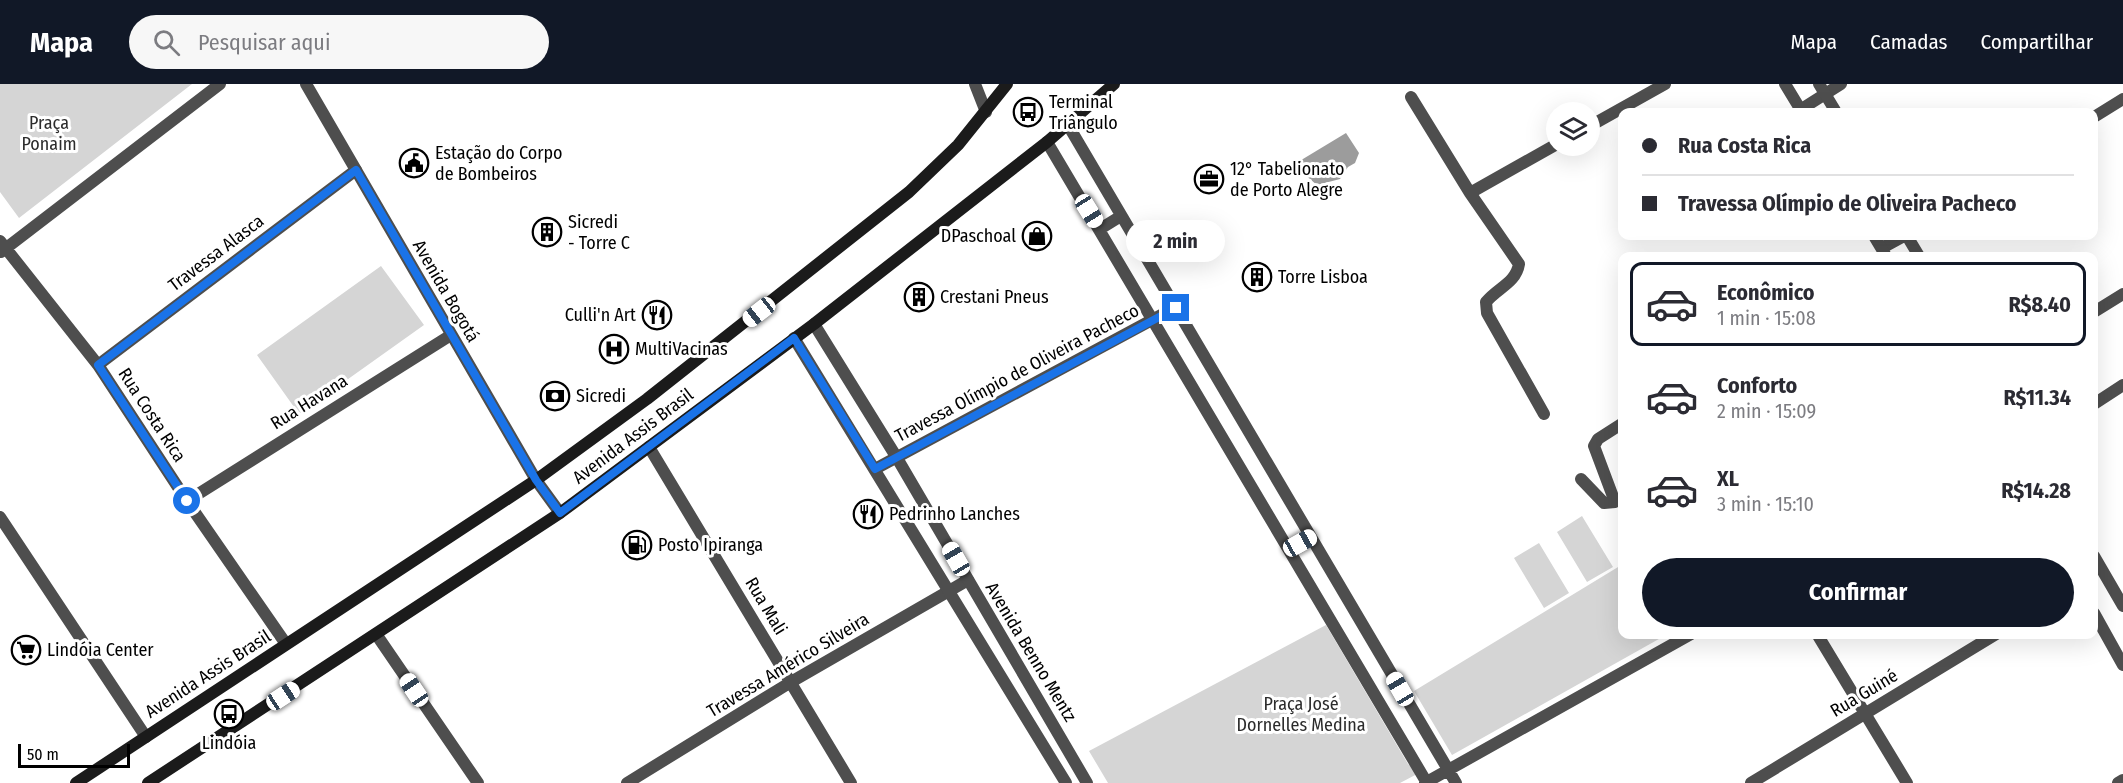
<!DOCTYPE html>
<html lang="pt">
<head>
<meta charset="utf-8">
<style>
  :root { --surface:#fff; --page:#f7f7f7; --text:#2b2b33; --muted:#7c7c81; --line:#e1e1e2; --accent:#111827 }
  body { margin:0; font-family:"Fira Sans Condensed",sans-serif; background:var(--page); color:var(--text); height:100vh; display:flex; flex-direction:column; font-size:22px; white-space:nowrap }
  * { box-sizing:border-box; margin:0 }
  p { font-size:20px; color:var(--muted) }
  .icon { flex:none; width:33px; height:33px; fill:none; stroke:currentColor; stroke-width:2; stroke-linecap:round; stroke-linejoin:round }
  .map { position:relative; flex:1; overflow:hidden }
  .panel { position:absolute; left:1618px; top:168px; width:480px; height:387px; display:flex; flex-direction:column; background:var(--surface); border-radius:12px; box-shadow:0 6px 24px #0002 }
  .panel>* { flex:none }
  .top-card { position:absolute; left:1618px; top:24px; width:480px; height:132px; border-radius:12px; box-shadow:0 6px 24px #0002; display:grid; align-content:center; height:132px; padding:0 24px; background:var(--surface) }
  .buttons { position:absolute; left:1546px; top:18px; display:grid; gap:12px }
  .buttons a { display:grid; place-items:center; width:54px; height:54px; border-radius:50%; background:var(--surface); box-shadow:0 6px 24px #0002; font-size:30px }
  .scale { position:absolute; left:18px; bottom:15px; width:112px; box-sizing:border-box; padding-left:6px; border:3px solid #000; border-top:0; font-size:16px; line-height:21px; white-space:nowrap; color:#000; -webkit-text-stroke:4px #fff; paint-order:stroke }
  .end { position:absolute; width:27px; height:27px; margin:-14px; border:8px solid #1a73e8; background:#fff; box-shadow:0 0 0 3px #fff }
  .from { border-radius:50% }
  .bubble { position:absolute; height:42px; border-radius:21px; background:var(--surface); box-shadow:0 6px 24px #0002; font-size:20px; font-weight:700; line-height:42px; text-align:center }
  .car { position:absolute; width:18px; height:36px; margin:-18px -9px; border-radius:8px; box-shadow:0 0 4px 2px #0007; background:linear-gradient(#fff 24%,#345 0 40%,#fff 0 76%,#345 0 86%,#fff 0) }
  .top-card b { display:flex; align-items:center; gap:21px; height:57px; font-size:22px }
  .top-card b+b { border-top:2px solid var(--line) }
  .top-card i { width:15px; height:15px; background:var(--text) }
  ul { padding:10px 0 0; list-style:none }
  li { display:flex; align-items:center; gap:18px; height:84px; margin:0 12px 9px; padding:0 12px; border:3px solid transparent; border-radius:12px }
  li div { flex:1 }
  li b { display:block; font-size:22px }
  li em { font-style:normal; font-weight:700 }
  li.active { border-color:var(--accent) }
  li>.icon { width:54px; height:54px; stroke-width:1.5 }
  .button { display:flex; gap:12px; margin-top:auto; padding:12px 24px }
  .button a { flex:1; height:69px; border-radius:36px; background:var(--accent); color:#fff; font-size:24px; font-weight:700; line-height:69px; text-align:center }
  header { display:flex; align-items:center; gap:36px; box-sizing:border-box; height:84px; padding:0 30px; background:var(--accent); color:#fff }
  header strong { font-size:28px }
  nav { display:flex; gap:33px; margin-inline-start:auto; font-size:21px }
  .search { width:420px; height:54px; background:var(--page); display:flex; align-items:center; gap:15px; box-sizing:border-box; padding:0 21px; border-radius:33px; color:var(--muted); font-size:22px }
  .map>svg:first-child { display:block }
</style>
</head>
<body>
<header>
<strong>Mapa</strong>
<div class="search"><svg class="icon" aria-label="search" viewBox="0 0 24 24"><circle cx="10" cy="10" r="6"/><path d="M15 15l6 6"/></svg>Pesquisar aqui</div>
<nav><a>Mapa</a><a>Camadas</a><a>Compartilhar</a></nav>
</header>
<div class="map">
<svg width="2123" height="699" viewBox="0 0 2123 699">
  <rect width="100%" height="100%" fill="#fff"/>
  <!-- green -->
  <path fill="#d5d5d5" d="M0,0h192l-173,134 -19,-26z
    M381,182l43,59 -125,89 -42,-59z
    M1582,432l31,51 -26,15 -30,-50z
    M1539,459l30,50 -25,15 -30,-50z
    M1623,480v70l43,1 -214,120 -38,-64z
    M1326,541l82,139 11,9 -19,10h-292l-19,-32z"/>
  <!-- water -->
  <path fill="#9c9c9c" d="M1346,49l13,20 -4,10 -7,4 -8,12 -23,6 -12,-10 -5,1 -7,-11z"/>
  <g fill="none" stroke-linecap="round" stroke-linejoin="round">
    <!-- minor -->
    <path stroke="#4e4e4e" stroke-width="12" d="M975,0l11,28
      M1411,13l59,96 49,71c-3,19 -22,24 -33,38l1,11 57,101
      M1800,26l41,-26
      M2094,33l29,-18
      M1068,41l388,658
      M1590,42l75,-42
      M1047,58l380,641
      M1470,109l87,-49
      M1100,145l21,-13
      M0,157l98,124 89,136 99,143
      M1882,164l22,-12
      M1,168l219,-168
      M2094,228l29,-18
      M98,281l258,-195
      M2094,320l29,-19
      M649,363l202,336
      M875,385l301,-162
      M1581,395l23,24 11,-1 8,-4
      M187,417l264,-166
      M1615,418l-21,-56 4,-7 25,-16
      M0,433l146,220
      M1289,465l22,-12
      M376,550l102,149
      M1817,550l90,149
      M627,699l164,-101 177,-102
      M1425,699l266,-149
      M1751,699l245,-149
      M2118,699l5,-3"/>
    <!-- tertiary -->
    <path stroke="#4e4e4e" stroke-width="12" d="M306,0l230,396 24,33
      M1785,0l17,28
      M1819,0l17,28
      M1874,152l12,20
      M1907,152l12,20
      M814,240l83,134 190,325
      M794,254l272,445
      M2094,472l29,50
      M2094,529l29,52"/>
    <!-- secondary -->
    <path stroke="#1b1b1b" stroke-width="12" d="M76,699l460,-303 111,-81 262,-207 49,-47 49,-61
      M148,699l412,-270 254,-189 233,-182 67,-58"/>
  </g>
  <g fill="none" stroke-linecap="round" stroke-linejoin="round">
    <!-- route -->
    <path stroke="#1a73e8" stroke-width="8" d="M187,417l-89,-136 258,-195 180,310 24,33 234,-175 81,131 301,-161"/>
  </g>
  <!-- icons -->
  <defs>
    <g id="bus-ring" transform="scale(1.5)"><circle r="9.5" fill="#fff" stroke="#000" stroke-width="1.5"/><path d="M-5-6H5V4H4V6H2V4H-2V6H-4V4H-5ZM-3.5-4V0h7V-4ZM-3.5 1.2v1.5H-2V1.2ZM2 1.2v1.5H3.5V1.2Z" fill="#000"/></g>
    <g id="civic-ring" transform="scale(1.5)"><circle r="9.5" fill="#fff" stroke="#000" stroke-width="1.5"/><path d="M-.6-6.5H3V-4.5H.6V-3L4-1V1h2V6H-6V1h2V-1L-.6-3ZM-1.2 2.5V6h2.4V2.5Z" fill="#000"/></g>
    <g id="office-ring" transform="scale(1.5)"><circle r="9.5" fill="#fff" stroke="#000" stroke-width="1.5"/><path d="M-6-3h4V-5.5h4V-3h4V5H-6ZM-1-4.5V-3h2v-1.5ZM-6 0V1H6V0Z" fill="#000"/></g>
    <g id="building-ring" transform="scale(1.5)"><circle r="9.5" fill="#fff" stroke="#000" stroke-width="1.5"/><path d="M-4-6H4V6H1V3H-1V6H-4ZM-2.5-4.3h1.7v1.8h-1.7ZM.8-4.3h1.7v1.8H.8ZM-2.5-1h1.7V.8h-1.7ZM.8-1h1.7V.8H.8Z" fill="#000"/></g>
    <g id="shop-ring" transform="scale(1.5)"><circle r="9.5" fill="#fff" stroke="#000" stroke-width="1.5"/><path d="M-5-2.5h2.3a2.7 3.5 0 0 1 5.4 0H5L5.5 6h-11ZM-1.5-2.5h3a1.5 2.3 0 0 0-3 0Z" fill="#000"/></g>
    <g id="restaurant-ring" transform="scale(1.5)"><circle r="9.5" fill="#fff" stroke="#000" stroke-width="1.5"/><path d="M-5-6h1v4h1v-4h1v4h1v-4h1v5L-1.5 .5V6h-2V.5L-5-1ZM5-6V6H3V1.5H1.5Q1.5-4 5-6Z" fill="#000"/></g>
    <g id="hospital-ring" transform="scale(1.5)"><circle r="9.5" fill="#fff" stroke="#000" stroke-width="1.5"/><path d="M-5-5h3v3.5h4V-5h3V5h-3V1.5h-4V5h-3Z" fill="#000"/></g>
    <g id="bank-ring" transform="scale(1.5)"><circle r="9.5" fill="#fff" stroke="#000" stroke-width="1.5"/><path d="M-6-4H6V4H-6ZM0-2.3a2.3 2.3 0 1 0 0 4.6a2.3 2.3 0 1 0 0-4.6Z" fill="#000"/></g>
    <g id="fuel-ring" transform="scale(1.5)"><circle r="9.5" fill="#fff" stroke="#000" stroke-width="1.5"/><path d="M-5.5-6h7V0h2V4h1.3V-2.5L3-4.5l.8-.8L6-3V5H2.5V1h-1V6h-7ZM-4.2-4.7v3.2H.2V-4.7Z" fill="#000"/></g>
    <g id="supermarket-ring" transform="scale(1.5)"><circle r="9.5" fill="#fff" stroke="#000" stroke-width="1.5"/><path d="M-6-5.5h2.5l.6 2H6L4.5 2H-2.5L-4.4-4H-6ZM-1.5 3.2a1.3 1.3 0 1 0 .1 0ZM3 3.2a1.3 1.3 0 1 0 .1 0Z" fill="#000"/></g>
  </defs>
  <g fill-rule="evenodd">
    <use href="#bus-ring" x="1028" y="28"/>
    <use href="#civic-ring" x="414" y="79"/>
    <use href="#office-ring" x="1209" y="95"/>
    <use href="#building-ring" x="547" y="148"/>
    <use href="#shop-ring" x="1037" y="152"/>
    <use href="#building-ring" x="1257" y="193"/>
    <use href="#building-ring" x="919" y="213"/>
    <use href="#restaurant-ring" x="657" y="231"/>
    <use href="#hospital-ring" x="614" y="265"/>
    <use href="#bank-ring" x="555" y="312"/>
    <use href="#restaurant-ring" x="868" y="430"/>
    <use href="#fuel-ring" x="637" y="461"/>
    <use href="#supermarket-ring" x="26" y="566"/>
    <use href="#bus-ring" x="229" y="630"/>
  </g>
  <g text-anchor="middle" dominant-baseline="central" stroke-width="6" stroke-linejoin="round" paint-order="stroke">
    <!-- poi labels -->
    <g font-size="18" fill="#000" stroke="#fff" text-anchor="start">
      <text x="1049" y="18">Terminal<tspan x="1049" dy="21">Triângulo</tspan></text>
      <text x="435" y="69">Estação do Corpo<tspan x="435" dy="21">de Bombeiros</tspan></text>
      <text x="1230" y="85">12° Tabelionato<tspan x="1230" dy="21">de Porto Alegre</tspan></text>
      <text x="568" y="138">Sicredi<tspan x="568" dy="21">- Torre C</tspan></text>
      <text x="1016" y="152" text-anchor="end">DPaschoal</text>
      <text x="1278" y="193">Torre Lisboa</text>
      <text x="940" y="213">Crestani Pneus</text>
      <text x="636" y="231" text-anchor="end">Culli'n Art</text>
      <text x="635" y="265">MultiVacinas</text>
      <text x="576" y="312">Sicredi</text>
      <text x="889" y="430">Pedrinho Lanches</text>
      <text x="658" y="461">Posto Ipiranga</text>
      <text x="47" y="566">Lindóia Center</text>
      <text x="229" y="659" text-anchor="middle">Lindóia</text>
    </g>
    <!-- park labels -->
    <g font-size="18" fill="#2c2c2c" stroke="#fff">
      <text x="49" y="39">Praça<tspan x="49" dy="21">Ponaim</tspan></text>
      <text x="1301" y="620">Praça José<tspan x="1301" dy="21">Dornelles Medina</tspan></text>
    </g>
    <!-- street labels -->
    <g font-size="18" fill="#000" stroke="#fff">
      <text transform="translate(216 169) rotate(-37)">Travessa Alasca</text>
      <text transform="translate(446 207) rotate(60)">Avenida Bogotá</text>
      <text transform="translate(1017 289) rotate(-28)">Travessa Olímpio de Oliveira Pacheco</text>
      <text transform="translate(309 318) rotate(-32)">Rua Havana</text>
      <text transform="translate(152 331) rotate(57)">Rua Costa Rica</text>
      <text transform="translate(633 352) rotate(-37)">Avenida Assis Brasil</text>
      <text transform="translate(766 522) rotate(59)">Rua Mali</text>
      <text transform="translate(1031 568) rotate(59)">Avenida Benno Mentz</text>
      <text transform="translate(788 581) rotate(-31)">Travessa Américo Silveira</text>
      <text transform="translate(208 590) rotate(-33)">Avenida Assis Brasil</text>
      <text transform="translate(1864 609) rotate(-31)">Rua Guiné</text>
    </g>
  </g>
</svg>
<div class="buttons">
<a><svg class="icon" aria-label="layers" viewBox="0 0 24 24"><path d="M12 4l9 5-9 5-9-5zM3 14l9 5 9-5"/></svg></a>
</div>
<div class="scale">50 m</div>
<i class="end from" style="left:187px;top:417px"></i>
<i class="end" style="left:1176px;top:224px"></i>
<div class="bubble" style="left:1126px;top:136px;width:99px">2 min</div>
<i class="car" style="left:1089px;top:127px;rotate:148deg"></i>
<i class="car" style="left:759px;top:228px;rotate:232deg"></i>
<i class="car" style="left:1300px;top:459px;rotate:61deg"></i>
<i class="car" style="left:956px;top:475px;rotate:330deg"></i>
<i class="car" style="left:1400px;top:605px;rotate:330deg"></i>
<i class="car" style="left:414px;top:606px;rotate:326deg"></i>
<i class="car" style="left:283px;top:612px;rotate:57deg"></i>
<div class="top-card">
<b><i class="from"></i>Rua Costa Rica</b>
<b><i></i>Travessa Olímpio de Oliveira Pacheco</b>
</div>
<section class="panel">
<ul>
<li class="active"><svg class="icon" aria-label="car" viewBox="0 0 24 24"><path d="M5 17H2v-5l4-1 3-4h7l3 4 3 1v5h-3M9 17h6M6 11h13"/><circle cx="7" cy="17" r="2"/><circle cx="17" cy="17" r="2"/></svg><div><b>Econômico</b><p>1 min · 15:08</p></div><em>R$8.40</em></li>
<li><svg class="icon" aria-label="car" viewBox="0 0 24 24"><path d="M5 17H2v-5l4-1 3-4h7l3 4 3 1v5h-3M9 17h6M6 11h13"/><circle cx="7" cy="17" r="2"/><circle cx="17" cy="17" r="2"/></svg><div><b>Conforto</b><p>2 min · 15:09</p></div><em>R$11.34</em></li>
<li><svg class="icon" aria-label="car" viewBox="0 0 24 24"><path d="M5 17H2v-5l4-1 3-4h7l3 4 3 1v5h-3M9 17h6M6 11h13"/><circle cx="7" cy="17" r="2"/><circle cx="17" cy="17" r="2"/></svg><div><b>XL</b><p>3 min · 15:10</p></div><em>R$14.28</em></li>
</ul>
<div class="button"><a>Confirmar</a></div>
</section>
</div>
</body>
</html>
